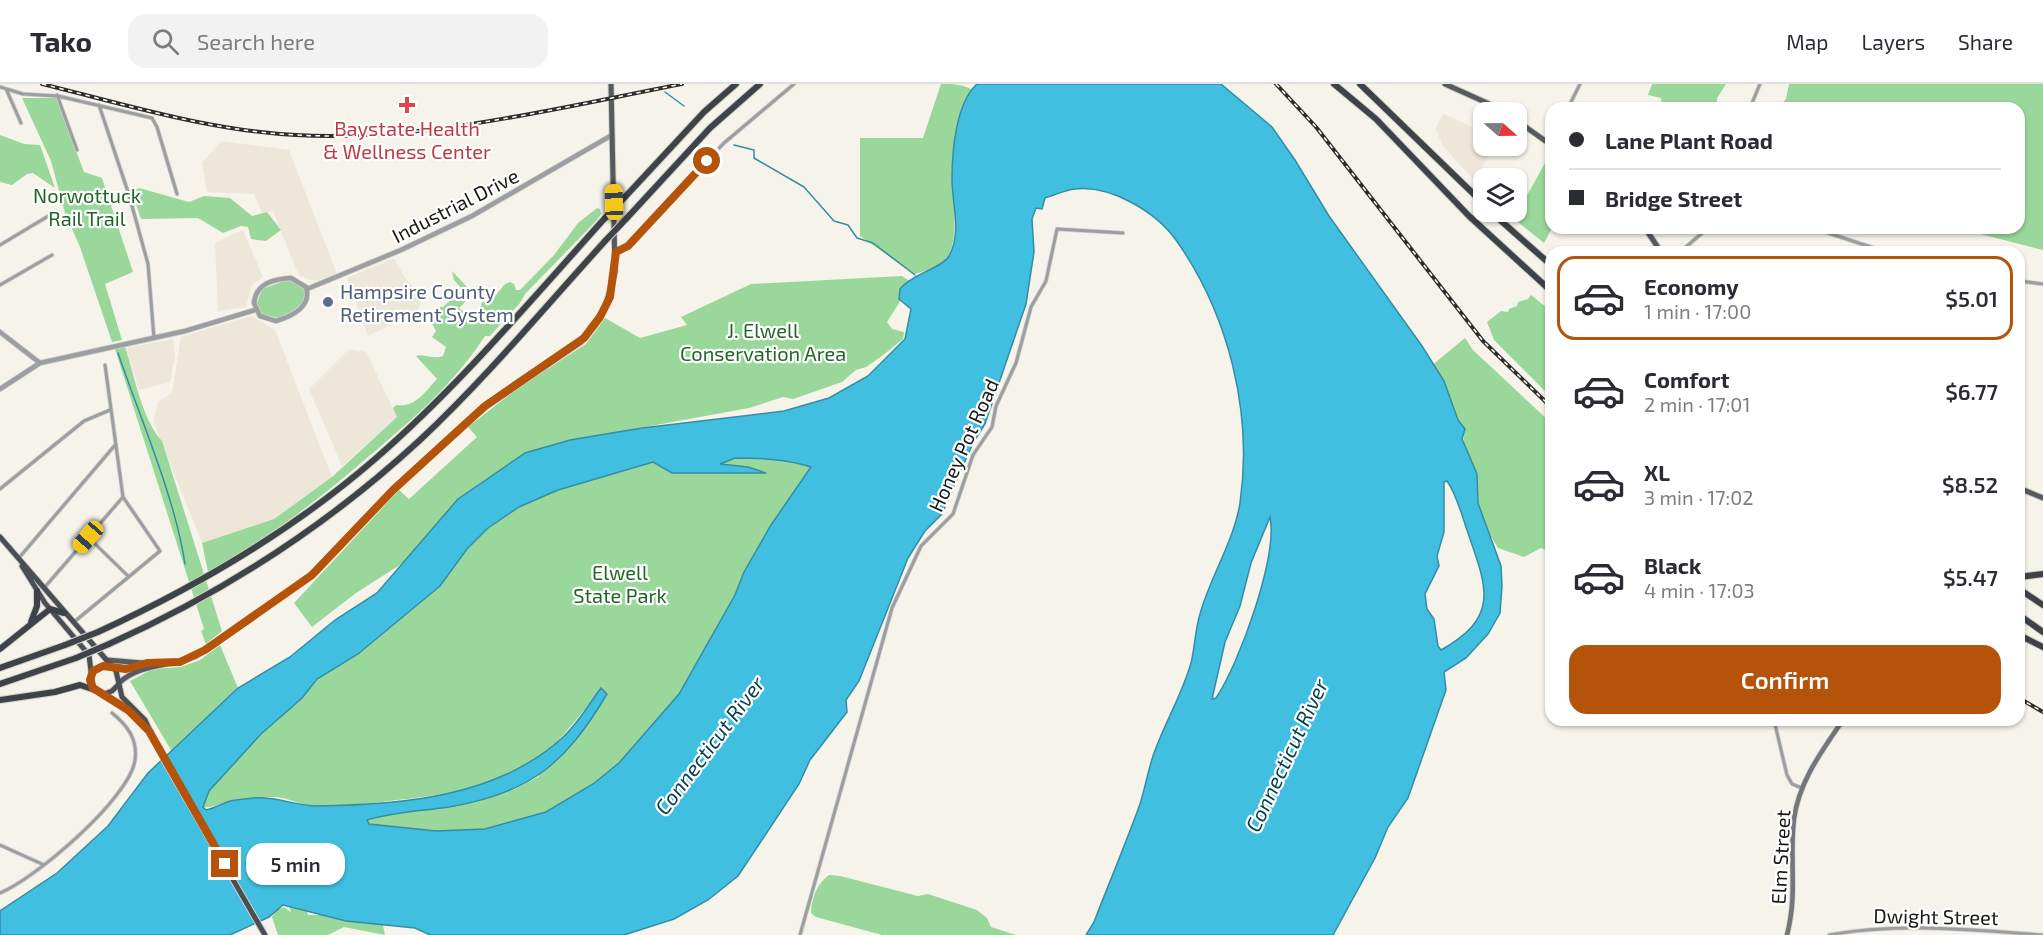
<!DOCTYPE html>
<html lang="en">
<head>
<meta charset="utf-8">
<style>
  :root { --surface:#fff; --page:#f2f2f3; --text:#2b2b33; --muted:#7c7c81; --line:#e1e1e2; --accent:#b45309 }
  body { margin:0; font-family:"Exo 2",sans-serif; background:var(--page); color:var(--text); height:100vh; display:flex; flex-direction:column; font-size:22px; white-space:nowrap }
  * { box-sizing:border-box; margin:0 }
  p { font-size:20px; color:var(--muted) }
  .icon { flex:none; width:33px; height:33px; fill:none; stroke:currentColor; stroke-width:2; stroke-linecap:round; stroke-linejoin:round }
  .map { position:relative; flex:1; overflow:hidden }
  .side { position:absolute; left:1545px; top:162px; width:480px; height:480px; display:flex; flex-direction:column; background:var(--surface); border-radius:18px; box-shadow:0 2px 4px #0004 }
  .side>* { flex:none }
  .guide { position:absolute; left:1545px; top:18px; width:480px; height:132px; border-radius:18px; box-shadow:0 2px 4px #0004; display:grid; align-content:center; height:132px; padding:0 24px; background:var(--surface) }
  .needle { width:39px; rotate:110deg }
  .tools { position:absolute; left:1473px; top:18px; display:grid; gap:12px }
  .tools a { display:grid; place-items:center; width:54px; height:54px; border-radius:12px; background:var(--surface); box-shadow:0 2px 4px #0004; font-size:30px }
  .end { position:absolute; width:27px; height:27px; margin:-14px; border:8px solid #b45309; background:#fff; box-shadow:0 0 0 3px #fff }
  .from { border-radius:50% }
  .bubble { position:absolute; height:42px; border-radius:18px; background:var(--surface); box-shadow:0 2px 4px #0004; font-size:20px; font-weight:600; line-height:42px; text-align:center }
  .car { position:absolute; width:18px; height:36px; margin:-18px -9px; border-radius:8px; box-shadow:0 0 4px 2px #0007; background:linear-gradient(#f5c518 24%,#345 0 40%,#f5c518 0 76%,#345 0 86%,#f5c518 0) }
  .guide b { display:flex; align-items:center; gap:21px; height:57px; font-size:22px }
  .guide b+b { border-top:2px solid var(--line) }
  .guide i { width:15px; height:15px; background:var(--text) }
  ul { padding:10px 0 0; list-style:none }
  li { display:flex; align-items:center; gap:18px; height:84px; margin:0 12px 9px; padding:0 12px; border:3px solid transparent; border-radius:18px }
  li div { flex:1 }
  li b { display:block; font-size:22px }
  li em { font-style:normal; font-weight:600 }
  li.selected { border-color:var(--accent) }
  li>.icon { width:54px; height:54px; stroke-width:1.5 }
  .primary-button { display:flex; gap:12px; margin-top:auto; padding:12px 24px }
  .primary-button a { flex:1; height:69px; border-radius:18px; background:var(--accent); color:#fff; font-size:24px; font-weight:600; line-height:69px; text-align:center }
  header { display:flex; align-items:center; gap:36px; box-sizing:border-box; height:84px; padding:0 30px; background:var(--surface); border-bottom:2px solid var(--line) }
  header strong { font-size:28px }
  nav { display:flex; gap:33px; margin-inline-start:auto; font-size:21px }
  .search { width:420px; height:54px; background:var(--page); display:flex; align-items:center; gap:15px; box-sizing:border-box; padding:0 21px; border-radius:18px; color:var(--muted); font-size:22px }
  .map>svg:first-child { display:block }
</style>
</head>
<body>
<header>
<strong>Tako</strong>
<div class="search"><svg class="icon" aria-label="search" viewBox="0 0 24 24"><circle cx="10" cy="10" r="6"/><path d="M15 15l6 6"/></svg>Search here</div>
<nav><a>Map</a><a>Layers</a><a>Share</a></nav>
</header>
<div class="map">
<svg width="2043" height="851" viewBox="0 0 2043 851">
  <rect width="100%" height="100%" fill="#f6f3eb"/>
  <!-- built -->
  <path fill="#ece7d8" d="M1443,30l36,16 5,16 8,2 -17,33 -31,-34 -9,-18z
    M221,57l68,9 48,124 -22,7 -16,-5 -26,-65 -11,2 -8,-19 -47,-2 -5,-29z
    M243,146l20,47 -11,8 -6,22 -28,4 -3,-68z
    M394,174l11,20 17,20 -5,14 -49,24 -21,-58z
    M251,232l24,14 57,147 -58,42 -72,24 -49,-122 5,-19 14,-9 9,-56z
    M173,255l2,18 -5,25 -31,8 -13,-42z
    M349,265l17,3 31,65 -55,49 -33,-77z"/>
  <!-- green -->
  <path fill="#9ad79a" d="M941,0c11,0 25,0 32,7 -24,30 -20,80 -19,117 0,15 2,32 -5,46 -5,11 -24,18 -35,20l-54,-38v-98h63z
    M1652,0h74l-9,14v10h-55l-1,-10 -13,-3z
    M1789,0h254v166l-86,-22h62v-120h-241l8,-9z
    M22,14h34l28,74 18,6 31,94 -28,12 17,56 -10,2 -32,-95 -15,-34 -14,-52z
    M0,51l24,9 16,1 15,43 -22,-15 -6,1 -15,11 -12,-3z
    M1551,68l1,76 -8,15 -30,-24z
    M139,104l50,14 15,-6 26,2 22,18 15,-4 14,18 -15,11 -15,-2 -3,-12 -7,-1 -18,7 -25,-15 -57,1 -9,-27z
    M597,124l3,1 1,5 -4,6 -72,74 -5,9 -30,33h-5c-35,54 -83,92 -131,133 -46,39 -93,73 -146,103l-6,-29 72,-24 58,-42 65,-60 -4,-9 3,-3c19,3 29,-13 41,-26l-21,-23c7,-3 17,4 27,0l3,-9 -14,-10 4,-6 -8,-15 2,-4h10v-5h3l19,-18 -8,-9 -2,-9 15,16 3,10 -11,11 9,7 10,1 4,-14h8l15,-18 5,-2 4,2 2,6h4l34,-35 24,-32z
    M902,192l15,10 -16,14 -14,22 5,7 12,3 -1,7 -21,17 -16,11 -10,3 -14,12 -49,17 -10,-2 -34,11 -142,26 -102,37 -31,21 -68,69 -50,32 -44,34 -18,-24 105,-113 10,9 68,-62 -9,-10 50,-39 68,-44 19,-26 35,20 47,-13 -6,-8 70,-33z
    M290,195c32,15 9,31 -12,39l-16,-4 -5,-11 5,-14z
    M1531,211l20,16v86l-57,-57 -7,-18 14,-11 7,1 1,-3 8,-3 1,-4 10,-3z
    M1465,254l8,12 78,73v129l-10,-4 -17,9 -26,-9 -23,-38 -13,-54 2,-23 -13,-18 -21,-48z
    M125,263c10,30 17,73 37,94l60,190 -16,13 -5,-13 3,-2 -89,-280z
    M735,374c26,0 50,1 76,9l-67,105 -9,23 -56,99 -60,69 -26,21 -47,28 -61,17 -49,2 -67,-7 -2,-5 110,-18 38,-12 23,-12 64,-88c-22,24 -38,50 -65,70 -43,32 -104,37 -156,43 -22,2 -46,6 -68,4 -13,-1 -26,-9 -40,-9 -15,-1 -66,13 -70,10 3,-30 91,-99 114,-127l123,-94 27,-37 21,-21 31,-21 39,-17 95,-28 20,11h92l-17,-6 -30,-3z
    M220,561l18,43 -67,62 -41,-69 23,-12 28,-2 19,-7z
    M286,768l22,63h19l56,10 2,10 -41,-8 -16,8h-50l-6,-18 5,-7 7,-3 7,5 -18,-58z
    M829,791l11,1 78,20 10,-2 49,16 10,8 4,9 25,8h-134l-66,-18 -5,-4c0,-13 6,-30 18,-38z"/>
  <!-- water -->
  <path fill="#40bfe1" stroke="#348da4" stroke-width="1.5" fill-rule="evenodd" d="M977,0h244l51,43 23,33 34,56 93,130 22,35 14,39 7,9 -3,10 15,35 1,29 23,63 1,20 -2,27 -12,21 -22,24 -22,14 2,18 -38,108 -20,29 -13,31 -42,77h-247l8,-13c15,-39 32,-79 46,-118 5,-16 8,-33 13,-48 11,-32 29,-61 38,-93 4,-16 4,-33 9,-49 10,-37 34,-73 40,-111 13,-90 -11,-188 -64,-263 -20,-28 -65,-55 -101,-51 -10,1 -20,6 -30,9l-3,11 -6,-1 -4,11 2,33 -8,52 -41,120 -12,19 -31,71 -17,17 -17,27 -49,123 -13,19 1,12 -37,48 -11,24 -61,92 -30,24 -34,19 -50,16h-194l-15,-7 -69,-7 -63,-16 -14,12 -39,18h-230v-24l57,-38 51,-47 40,-53 90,-85 52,-31 45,-37 42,-27 81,-94 67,-46 45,-13 72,-12 142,-17 45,-13 39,-22 37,-37 6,-30 -12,-10 1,-10c12,-15 42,-21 49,-33 13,-22 3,-53 3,-77 0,-28 4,-76 25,-95zM735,374c26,0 50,1 76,9l-40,58 -27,47 -9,23 -56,99 -60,69 -26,21 -47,28 -61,17 -49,2 -67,-7 -2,-4c26,-8 54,-9 82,-13 82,-14 116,-43 158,-113l-6,-6c-12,16 -24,37 -39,50 -64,59 -162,67 -245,68 -22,0 -40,-10 -63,-8 -8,1 -19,1 -27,4 -7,3 -12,6 -21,8l-3,-3 6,-16 52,-57 41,-36 15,-19 41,-25 82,-68 27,-37 21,-21 31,-21 39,-17 95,-28 19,11h94l-18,-6 -28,-3zM1447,397c10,14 15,35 21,52 19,55 32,84 -27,117l-3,-4 -4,-27 -7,-10 -2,-15 14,-28 -2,-10 7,-24v-50zM1270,433c8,40 -31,147 -54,181l-4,1 13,-57 15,-36 11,-43z"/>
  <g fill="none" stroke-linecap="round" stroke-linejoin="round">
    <!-- stream -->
    <path stroke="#348da4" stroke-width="1.5" d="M665,8l19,14
      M734,61l20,5v8l50,29 30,34 14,4 9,13 16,5 42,32
      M118,269c22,65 57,144 67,211"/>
    <!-- minor casing -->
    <g stroke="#d2d0c9" stroke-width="4.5">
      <path id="minor" d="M0,3l23,7 35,2 94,22 5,9 20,67
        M7,7l14,32
        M57,11l20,55
        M99,21l30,90 19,69 6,74
        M1568,24l12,-24
        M1750,24l10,-24
        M1813,144l73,24
        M0,161l50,-30
        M616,168l12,-6 96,-103 70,-59
        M1680,168l28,-24
        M2019,197l24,3
        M0,201l52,-30
        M0,405l84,-68 26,-11
        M88,453l40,39
        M18,475l98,-115
        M44,504l79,-91
        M74,538l86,-71 -37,-54 -18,-132
        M1774,636l13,55 5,9 10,4
        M0,761l42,19
        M0,809c35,-14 130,-95 135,-133 3,-21 -8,-35 -23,-47
        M800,851l92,-327 29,-62 32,-32 20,-59 19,-28 4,-21 20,-43 15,-56 15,-26 11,-52 66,4
        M1829,851c69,-13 144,-5 214,0"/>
    </g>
    <!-- tertiary casing -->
    <g stroke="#d2d0c9" stroke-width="6">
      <path id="tertiary" d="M291,194l15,9c6,20 -14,29 -30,34l-16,-5 -6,-13c2,-20 20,-24 37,-25z
        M307,205l94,-39 71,-34 140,-81
        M0,248l40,31
        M40,279l145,-32 70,-21
        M0,305l40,-26"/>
    </g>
    <!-- secondary casing -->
    <g stroke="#d2d0c9" stroke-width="6">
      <path id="secondary" d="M1787,851c11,-43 2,-75 7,-116 5,-38 28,-68 49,-99"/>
    </g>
    <!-- primary casing -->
    <g stroke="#d2d0c9" stroke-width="7">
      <path id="primary" d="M1445,0l62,28
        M1516,36l35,25
        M1645,144l16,24
        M2019,404l24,10
        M107,576l35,3
        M114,584l15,1 28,-6
        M119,599c21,-20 51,-16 77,-27l112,-78 82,-85 88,-81 103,-70 24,-34 10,-36 -4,-188"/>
    </g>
    <!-- trunk casing -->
    <g stroke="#d2d0c9" stroke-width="7">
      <path id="trunk" d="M0,453l116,134 6,26 23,23 19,40 101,175
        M22,482l23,37 44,52 4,33 35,21 19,20
        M92,589l10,-7 10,1
        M104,610l8,-3 7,-7"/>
    </g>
    <!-- motorway casing -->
    <g stroke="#d2d0c9" stroke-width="8">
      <path id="motorway" d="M1334,0l42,35 93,97 82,75
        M1360,0l124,120
        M625,113l79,-85 32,-28
        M1491,128l60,53
        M626,135l84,-91 50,-44
        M2019,493l24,-3
        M2019,505l24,16
        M2019,531l24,17
        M31,538l6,-16v-15
        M98,548c100,-46 194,-101 277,-173 84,-73 156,-159 230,-241
        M2019,551l24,12
        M109,560c114,-51 219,-119 311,-204 66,-62 125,-133 186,-200
        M0,565l50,-40 14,4
        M0,584l65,-23
        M0,600l76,-26
        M0,616l55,-8 25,-7 15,5"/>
    </g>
    <!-- minor -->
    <use href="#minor" stroke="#9c9fa2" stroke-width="3"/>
    <!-- tertiary -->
    <use href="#tertiary" stroke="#9c9fa2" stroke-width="4.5"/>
    <!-- secondary -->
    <use href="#secondary" stroke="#73777b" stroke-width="4.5"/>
    <!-- primary -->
    <use href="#primary" stroke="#555b5f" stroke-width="5"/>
    <!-- trunk -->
    <use href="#trunk" stroke="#494f54" stroke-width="5"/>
    <!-- motorway -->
    <use href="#motorway" stroke="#3d4348" stroke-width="6"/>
    <!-- rail casing -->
    <g stroke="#2f2d2a" stroke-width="4">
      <path id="rail" d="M42,0c82,20 168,47 254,51 127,7 261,-27 386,-51
        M1276,0l40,43 167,214 68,66
        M2019,614l24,14"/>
    </g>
    <!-- rail -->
    <use href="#rail" stroke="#fff" stroke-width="1.5" stroke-dasharray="4.5" stroke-linecap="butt"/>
    <!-- motorway-bridge casing -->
    <g stroke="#d2d0c9" stroke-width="8" stroke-linecap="butt">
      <path id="motorway-bridge" d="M605,134l20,-21
        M606,156l20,-21
        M65,561l33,-13
        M76,574l33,-14"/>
    </g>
    <!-- motorway-bridge -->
    <use href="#motorway-bridge" stroke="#3d4348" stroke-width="6"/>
  </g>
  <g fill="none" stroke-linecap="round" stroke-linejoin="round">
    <!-- route -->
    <path stroke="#b45309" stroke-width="8" d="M225,780l-76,-133 -21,-21 -35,-22 -3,-8 3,-9 10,-5 23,3 21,-6 33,-1 25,-12 107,-75 81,-85 92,-84 99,-68 16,-21 10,-20 6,-45 12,-6 79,-85"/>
  </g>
  <!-- markers -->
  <path fill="#e0444e" stroke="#fff" stroke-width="2" d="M404 12h6v6h6v6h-6v6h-6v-6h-6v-6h6z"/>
  <circle fill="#5c6f8a" stroke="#fff" stroke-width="2" cx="328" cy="218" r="6"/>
  <g text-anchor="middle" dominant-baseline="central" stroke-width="4.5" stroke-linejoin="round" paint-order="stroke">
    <!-- health labels -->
    <g font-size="20" fill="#be3a42" stroke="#fff">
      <text x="407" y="44">Baystate Health<tspan x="407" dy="23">&amp; Wellness Center</tspan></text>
    </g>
    <!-- park labels -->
    <g font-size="20" fill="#206526" stroke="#fff">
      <text x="87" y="111">Norwottuck<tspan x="87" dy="23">Rail Trail</tspan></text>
      <text x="763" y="246">J. Elwell<tspan x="763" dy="23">Conservation Area</tspan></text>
      <text x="620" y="488">Elwell<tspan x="620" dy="23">State Park</tspan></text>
    </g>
    <!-- street labels -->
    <g font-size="20" fill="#181714" stroke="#fff">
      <text transform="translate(455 121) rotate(-27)">Industrial Drive</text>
      <text transform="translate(963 361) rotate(-66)">Honey Pot Road</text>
      <text transform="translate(1780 773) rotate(-87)">Elm Street</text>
      <text transform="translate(1936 832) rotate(1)">Dwight Street</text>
    </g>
    <!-- service labels -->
    <g font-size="20" fill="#4e5e75" stroke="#fff" text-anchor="start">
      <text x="340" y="207">Hampsire County<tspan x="340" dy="23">Retirement System</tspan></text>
    </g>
    <!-- water labels -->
    <g font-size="21" font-style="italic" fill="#013c4a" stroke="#fff">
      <text transform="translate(709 661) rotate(-53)">Connecticut River</text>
      <text transform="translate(1286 671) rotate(-65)">Connecticut River</text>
    </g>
  </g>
</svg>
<div class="tools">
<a><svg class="needle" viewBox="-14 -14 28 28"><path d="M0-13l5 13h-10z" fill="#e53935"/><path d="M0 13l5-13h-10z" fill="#7c7c81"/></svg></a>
<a><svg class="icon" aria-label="layers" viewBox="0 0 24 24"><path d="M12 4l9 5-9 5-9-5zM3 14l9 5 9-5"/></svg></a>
</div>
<i class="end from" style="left:707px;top:77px"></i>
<i class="end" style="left:225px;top:780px"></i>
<div class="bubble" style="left:246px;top:759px;width:99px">5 min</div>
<i class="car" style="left:614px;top:118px;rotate:358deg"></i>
<i class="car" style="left:88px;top:453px;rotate:221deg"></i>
<div class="guide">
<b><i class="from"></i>Lane Plant Road</b>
<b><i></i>Bridge Street</b>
</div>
<section class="side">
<ul>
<li class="selected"><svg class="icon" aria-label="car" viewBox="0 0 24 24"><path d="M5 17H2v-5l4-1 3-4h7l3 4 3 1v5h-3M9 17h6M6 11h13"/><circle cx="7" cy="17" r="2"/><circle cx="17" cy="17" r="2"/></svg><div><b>Economy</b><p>1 min · 17:00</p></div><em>$5.01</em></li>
<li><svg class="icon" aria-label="car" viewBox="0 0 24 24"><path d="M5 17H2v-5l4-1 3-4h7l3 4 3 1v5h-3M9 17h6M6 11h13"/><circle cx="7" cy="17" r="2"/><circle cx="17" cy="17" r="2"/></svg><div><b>Comfort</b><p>2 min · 17:01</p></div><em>$6.77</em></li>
<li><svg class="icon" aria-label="car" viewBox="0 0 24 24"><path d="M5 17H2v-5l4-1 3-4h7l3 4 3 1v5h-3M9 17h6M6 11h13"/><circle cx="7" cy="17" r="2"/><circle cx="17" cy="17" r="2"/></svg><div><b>XL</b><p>3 min · 17:02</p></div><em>$8.52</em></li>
<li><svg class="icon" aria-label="car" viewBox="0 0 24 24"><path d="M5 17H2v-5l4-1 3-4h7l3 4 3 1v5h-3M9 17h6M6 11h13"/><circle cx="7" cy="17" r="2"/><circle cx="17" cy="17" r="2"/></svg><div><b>Black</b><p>4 min · 17:03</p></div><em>$5.47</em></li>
</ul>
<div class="primary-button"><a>Confirm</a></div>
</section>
</div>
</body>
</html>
